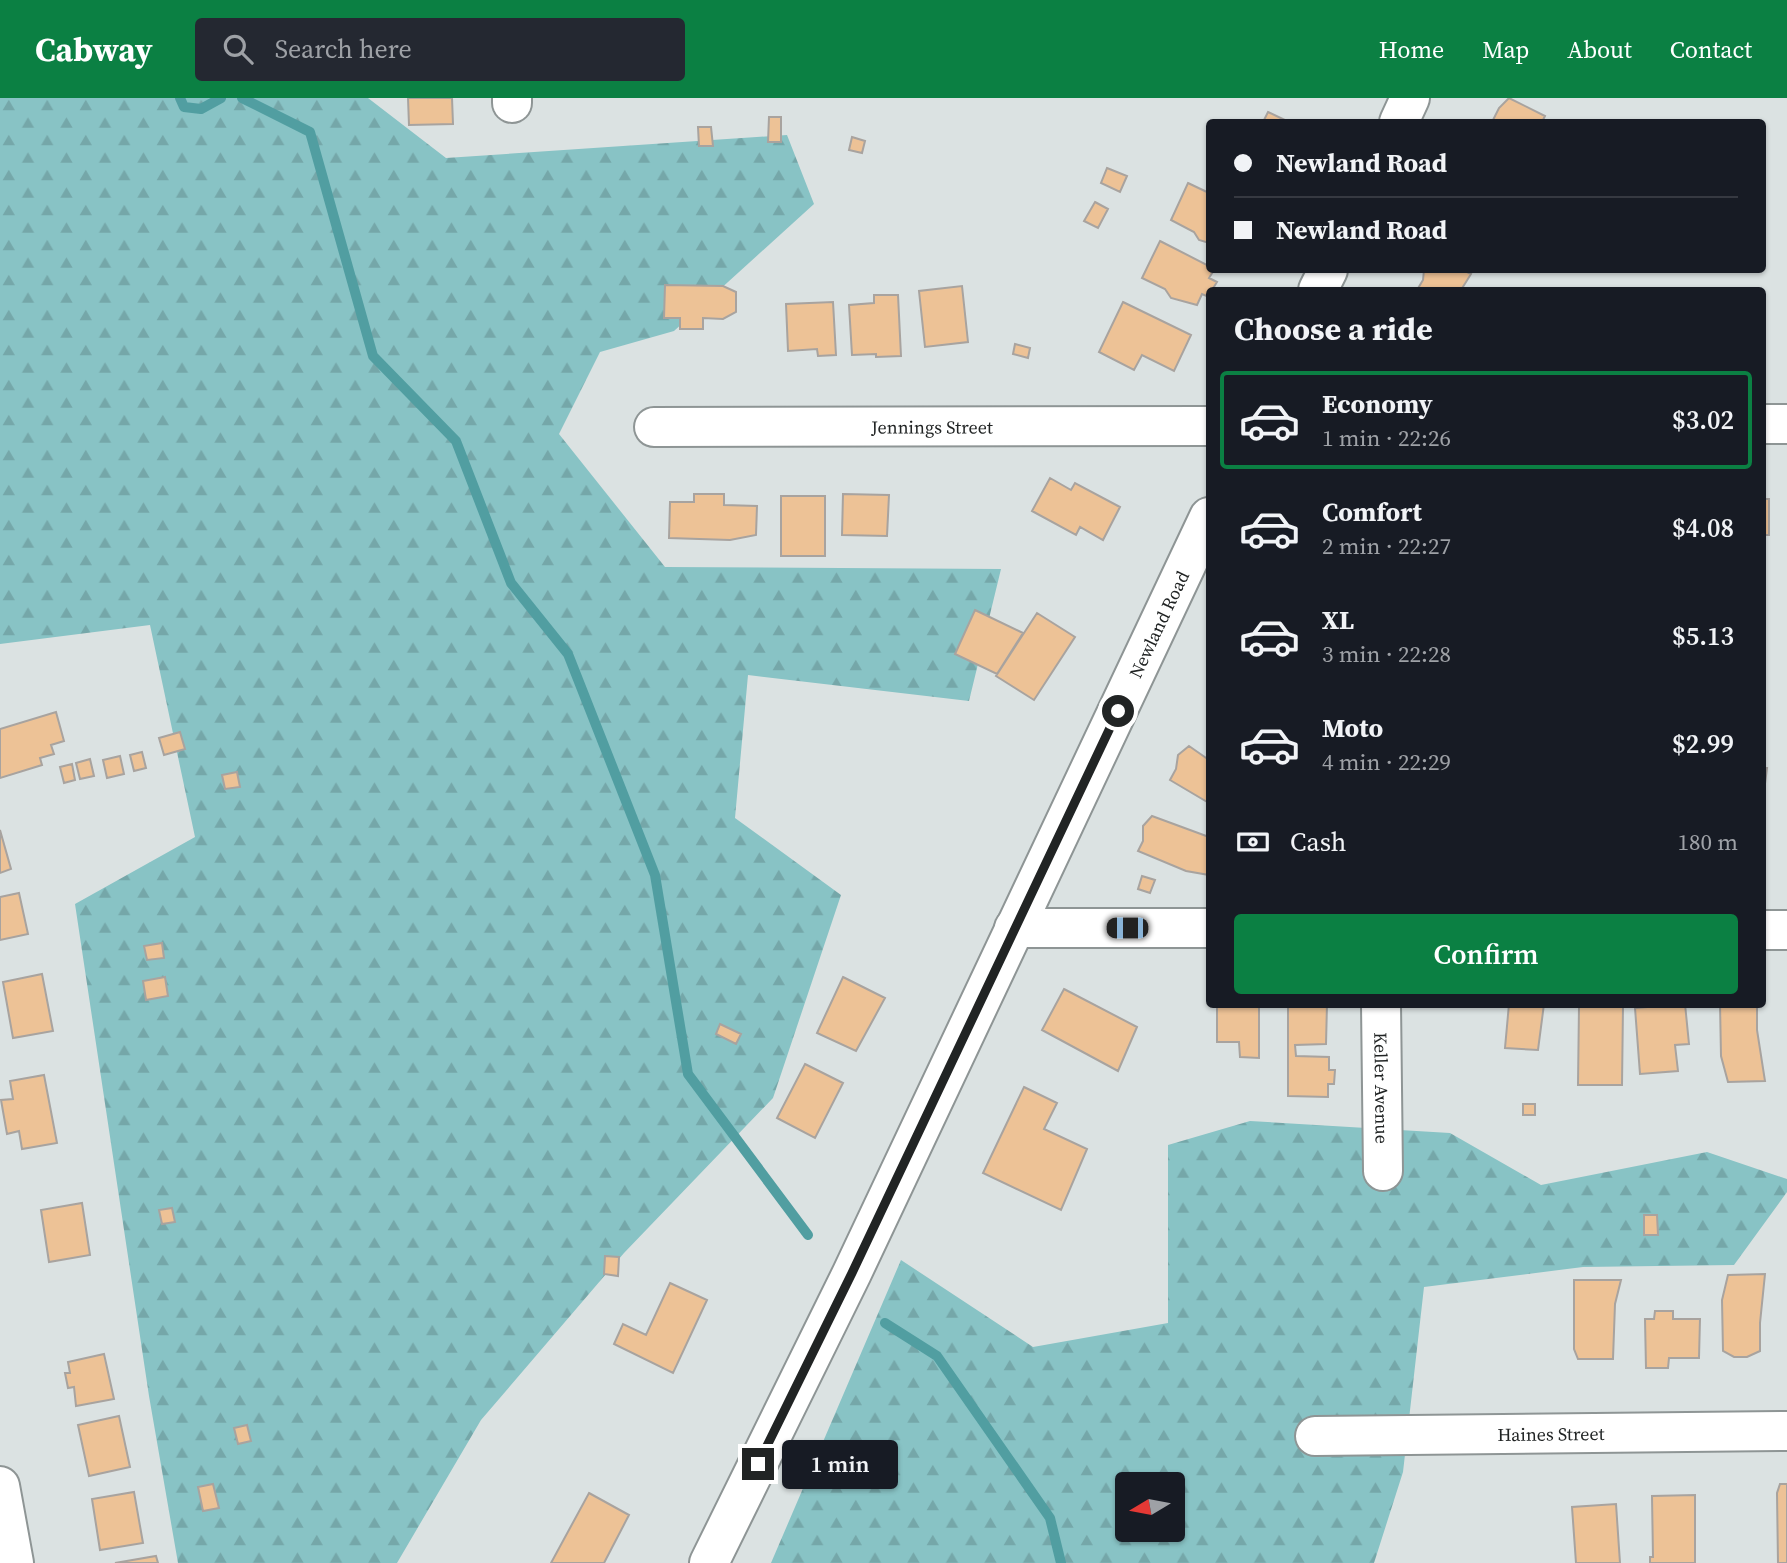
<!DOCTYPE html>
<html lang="en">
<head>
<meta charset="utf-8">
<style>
  :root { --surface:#171b24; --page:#242831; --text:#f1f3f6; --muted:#9ea1a6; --line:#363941; --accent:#0b8043 }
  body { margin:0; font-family:"Source Serif 4",serif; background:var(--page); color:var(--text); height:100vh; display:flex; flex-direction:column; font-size:26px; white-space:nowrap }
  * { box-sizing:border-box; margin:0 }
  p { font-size:23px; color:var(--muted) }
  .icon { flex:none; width:38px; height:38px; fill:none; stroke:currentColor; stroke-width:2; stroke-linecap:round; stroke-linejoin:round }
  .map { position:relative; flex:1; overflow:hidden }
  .panel { position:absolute; left:1206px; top:189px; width:560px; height:721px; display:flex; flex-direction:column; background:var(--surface); border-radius:7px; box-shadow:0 2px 5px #0004 }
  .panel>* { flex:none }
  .top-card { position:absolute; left:1206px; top:21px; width:560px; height:154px; border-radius:7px; box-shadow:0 2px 5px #0004; display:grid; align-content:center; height:154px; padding:0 28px; background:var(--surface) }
  .needle { width:46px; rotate:260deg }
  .buttons { position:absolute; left:1115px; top:1374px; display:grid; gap:14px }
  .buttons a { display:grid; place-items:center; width:70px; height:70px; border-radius:7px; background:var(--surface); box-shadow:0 2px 5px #0004; font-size:35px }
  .end { position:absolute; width:32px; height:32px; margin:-16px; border:9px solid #212424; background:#fff; box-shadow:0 0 0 4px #fff }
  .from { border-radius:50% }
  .bubble { position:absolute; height:49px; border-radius:7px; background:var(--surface); box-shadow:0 2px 5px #0004; font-size:23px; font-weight:600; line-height:49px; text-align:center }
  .car { position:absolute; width:21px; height:42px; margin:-21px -10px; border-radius:9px; box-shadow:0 0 5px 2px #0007; background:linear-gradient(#222 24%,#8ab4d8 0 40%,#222 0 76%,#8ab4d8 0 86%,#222 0) }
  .top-card b { display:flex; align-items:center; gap:24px; height:66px; font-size:26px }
  .top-card b+b { border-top:2px solid var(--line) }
  .top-card i { width:18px; height:18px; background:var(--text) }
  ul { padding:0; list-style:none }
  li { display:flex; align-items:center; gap:21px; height:98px; margin:0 14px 10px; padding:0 14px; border:4px solid transparent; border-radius:7px }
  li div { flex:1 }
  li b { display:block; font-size:26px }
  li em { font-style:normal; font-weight:600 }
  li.selected { border-color:var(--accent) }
  li>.icon { width:63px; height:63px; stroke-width:1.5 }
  h2 { padding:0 28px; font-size:32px; line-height:84px }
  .pay { display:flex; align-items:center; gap:18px; height:77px; padding:0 28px; font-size:26px }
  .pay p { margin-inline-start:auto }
  .action { display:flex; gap:14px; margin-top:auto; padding:14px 28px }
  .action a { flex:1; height:80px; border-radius:7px; background:var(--accent); color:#fff; font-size:28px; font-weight:600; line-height:80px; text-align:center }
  header { display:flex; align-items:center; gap:42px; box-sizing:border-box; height:98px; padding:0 35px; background:var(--accent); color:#fff }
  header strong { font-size:33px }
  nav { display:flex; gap:38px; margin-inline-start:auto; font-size:24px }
  .search { width:490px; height:63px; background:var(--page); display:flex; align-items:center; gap:18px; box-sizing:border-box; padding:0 24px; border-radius:7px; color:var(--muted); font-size:26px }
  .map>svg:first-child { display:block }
</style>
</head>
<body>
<header>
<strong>Cabway</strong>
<div class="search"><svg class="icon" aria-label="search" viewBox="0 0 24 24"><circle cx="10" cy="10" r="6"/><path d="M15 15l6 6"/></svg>Search here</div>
<nav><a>Home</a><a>Map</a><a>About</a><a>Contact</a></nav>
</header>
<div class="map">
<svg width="1787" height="1465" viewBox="0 0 1787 1465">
  <defs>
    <pattern id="forest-firs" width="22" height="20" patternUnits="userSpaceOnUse" patternTransform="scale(1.75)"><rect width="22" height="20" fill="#88c3c5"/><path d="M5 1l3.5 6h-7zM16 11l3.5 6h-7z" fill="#75a7a9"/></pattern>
  </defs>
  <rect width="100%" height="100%" fill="#dbe2e2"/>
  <!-- forest -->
  <path fill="url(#forest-firs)" fill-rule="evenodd" d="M0,0h368l78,60 341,-23 27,69 -140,127 -74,21 -41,82 106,133 336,2 -32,132 -221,-26 -13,143 106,77 -68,203 -149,155 -143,167 -84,143h-219l-29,-167 -74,-492 120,-67 -45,-212 -150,19z
    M1250,1023l200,12 91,52 166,-33 80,27v13l-53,73 -151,2 -159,20 -21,185 -29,91h-603l130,-303 132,87 135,-24v-178zM1127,1386h45v46h-45z"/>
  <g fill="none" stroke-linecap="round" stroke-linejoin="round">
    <!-- stream -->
    <path stroke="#519ea1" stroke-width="10" d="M180,0l4,9 17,2 20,-11
      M242,0l68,34 63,224 83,85 55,142 57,71 87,221 33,199 120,161
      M885,1225l52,33 113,162 11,45"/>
  </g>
  <!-- building -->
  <path fill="#edc296" stroke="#a8a39f" stroke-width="2" d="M408,0h44l1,26 -44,1z
    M1509,0l36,18 -3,6h-50l7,-14z
    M1268,14l21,10h-26z
    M769,19h12v25h-13z
    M698,29h13l2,19h-14z
    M852,39l13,4 -3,12 -13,-3z
    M1107,70l20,8 -7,16 -19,-9z
    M1188,85l21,10v50l-10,-3 -5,-8 -23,-12z
    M1095,104l13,7 -10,19 -14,-7z
    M1160,143l49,25v4h5l-5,8 8,4 -5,8h-3v7l-7,-3 -5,11 -26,-7 -6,-9 -23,-11z
    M1424,172h39l8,4 -10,16h-44l6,-10z
    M665,187l58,1 13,6v20l-13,7 -20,-1v11h-23v-11h-16z
    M962,188l6,56 -43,5 -6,-56z
    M874,197h24l3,61 -25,1v-3l-24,1 -3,-50 25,-2z
    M833,204l3,53 -18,1 -1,-7 -29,2 -2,-47z
    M1123,204l68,33 -17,36 -32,-16 -8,15 -35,-18z
    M1015,246l15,4 -2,10 -15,-4z
    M1050,380l21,12 4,-7 45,24 -17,33 -23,-13 -4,8 -44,-24z
    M694,396h30v11l33,1 -1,29 -26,5 -61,-2 1,-36h24z
    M843,396l46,1 -2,41 -45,-1z
    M781,398h44v60h-44z
    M1762,401h7v36h-7z
    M975,512l48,23 -26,41 -42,-20z
    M1037,515l38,24 -41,63 -38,-24z
    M56,614l8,29 -13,4 3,9 -14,4 2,7 -42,13v-49z
    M180,634l5,17 -21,6 -5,-17z
    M1189,648l20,14v43l-39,-23 6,-11 2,-14z
    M142,654l4,16 -12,3 -4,-16z
    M120,658l4,18 -17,4 -4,-18z
    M90,661l4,17 -14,3 -4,-16z
    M72,666l3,16 -11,3 -4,-16z
    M1762,670h5l-5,39z
    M237,674l3,15 -15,2 -3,-14z
    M1152,718l57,21v38l-23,-4 -48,-20 5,-10v-15z
    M0,732l11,39 -11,4z
    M1142,778l13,4 -5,13 -12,-4z
    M19,795l9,41 -28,6v-43z
    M162,845l2,15 -17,2 -3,-14z
    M42,876l11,57 -40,7 -10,-56z
    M165,879l3,19 -22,4 -3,-19z
    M843,879l42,21 -29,53 -39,-18z
    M1064,891l73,38 -19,44 -76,-41z
    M1217,906h42v54l-19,-1 -1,-15h-22z
    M1288,906h39l-1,40 -31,1 1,11 33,1v13h6l-1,14h-6v13l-40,-1z
    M1509,906h35l-6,46 -33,-2z
    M1685,906l4,40 -14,1 3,26 -38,3 -5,-66z
    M1720,906h37v26l8,51 -37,1 -7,-26z
    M1579,908h44l-1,79h-44z
    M720,926l21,10 -5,10 -20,-10z
    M805,966l38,19 -28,55 -38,-20z
    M44,977l13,68 -35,6 -3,-18 -12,3 -6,-34 12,-1 -3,-18z
    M1024,989l33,16 -13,26 43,20 -26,61 -78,-37z
    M1523,1006h12v11h-12z
    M82,1105l8,52 -41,7 -8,-52z
    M172,1110l3,14 -13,2 -3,-14z
    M1644,1117h13l1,20h-14z
    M605,1158l14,1 -1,19 -14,-2z
    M1765,1176l-5,49v28l-13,6h-13l-11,-6 -1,-51 6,-25z
    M1574,1182h47l-6,24 -2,55h-35l-4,-10z
    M670,1185l37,17 -34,73 -59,-29 9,-20 23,11z
    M1655,1213h18v8h27l-1,39h-30l-1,10h-22l-1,-49h9z
    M104,1256l10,45 -38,7 -2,-19 -6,1 -3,-15h5l-2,-11z
    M119,1318l11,51 -41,9 -11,-51z
    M247,1327l4,16 -13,3 -4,-16z
    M213,1386l6,24 -16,3 -5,-24z
    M1780,1386h7v79h-9l-1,-70z
    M134,1394l9,51 -43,7 -8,-51z
    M589,1395l40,22 -25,48h-53z
    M1695,1397v68h-45v-6h3l-1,-61z
    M1616,1406l4,59h-44l-4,-56z
    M156,1458l2,7h-43z"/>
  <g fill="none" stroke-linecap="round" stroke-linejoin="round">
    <!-- minor casing -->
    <g stroke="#8e9595" stroke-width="42">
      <g id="minor">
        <path d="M512,5v-5"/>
        <path d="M1399,24l11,-24"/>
        <path d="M1318,192l10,-20"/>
        <path d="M1762,326h25"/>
        <path id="s1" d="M654,329l555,-1"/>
        <path d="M1014,830h195"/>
        <path d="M1762,832h25"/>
        <path id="s2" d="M1381,906l2,167"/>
        <path id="s3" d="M1315,1338l472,-5"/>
        <path d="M0,1388l14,77"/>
        <path id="s4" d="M709,1465l143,-290 357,-756"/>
      </g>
    </g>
    <!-- minor -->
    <use href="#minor" stroke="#fff" stroke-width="38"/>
  </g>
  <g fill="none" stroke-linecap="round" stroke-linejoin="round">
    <!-- route -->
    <path stroke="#212424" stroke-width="9" d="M758,1366l94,-191 266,-562"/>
  </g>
  <g text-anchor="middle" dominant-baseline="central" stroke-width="5" stroke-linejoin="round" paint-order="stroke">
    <!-- street labels -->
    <g font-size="18" fill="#212424" stroke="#fff">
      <text stroke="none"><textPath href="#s1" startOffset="278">Jennings Street</textPath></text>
      <text stroke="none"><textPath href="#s4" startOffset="1041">Newland Road</textPath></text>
      <text stroke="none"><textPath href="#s2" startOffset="84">Keller Avenue</textPath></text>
      <text stroke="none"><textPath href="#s3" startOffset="236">Haines Street</textPath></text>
    </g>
  </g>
</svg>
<div class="buttons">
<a><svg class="needle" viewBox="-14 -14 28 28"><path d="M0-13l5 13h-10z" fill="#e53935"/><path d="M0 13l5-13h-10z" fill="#9ea1a6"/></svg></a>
</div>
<i class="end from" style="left:1118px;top:613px"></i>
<i class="end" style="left:758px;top:1366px"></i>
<div class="bubble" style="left:782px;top:1342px;width:116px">1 min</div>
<i class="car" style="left:1127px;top:830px;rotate:270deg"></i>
<div class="top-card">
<b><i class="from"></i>Newland Road</b>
<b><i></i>Newland Road</b>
</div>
<section class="panel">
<h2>Choose a ride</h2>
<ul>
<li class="selected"><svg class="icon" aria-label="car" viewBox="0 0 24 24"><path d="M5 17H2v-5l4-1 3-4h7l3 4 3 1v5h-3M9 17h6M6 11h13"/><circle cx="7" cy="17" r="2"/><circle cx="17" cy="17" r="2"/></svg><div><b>Economy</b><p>1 min · 22:26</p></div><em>$3.02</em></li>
<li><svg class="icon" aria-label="car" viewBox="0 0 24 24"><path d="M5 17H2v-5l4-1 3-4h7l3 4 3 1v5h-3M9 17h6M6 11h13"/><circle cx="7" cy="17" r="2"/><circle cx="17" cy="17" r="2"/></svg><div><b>Comfort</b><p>2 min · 22:27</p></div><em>$4.08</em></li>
<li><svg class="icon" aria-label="car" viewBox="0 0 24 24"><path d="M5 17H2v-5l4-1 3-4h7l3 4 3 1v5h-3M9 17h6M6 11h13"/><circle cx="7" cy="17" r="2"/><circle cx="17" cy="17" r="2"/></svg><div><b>XL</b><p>3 min · 22:28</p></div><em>$5.13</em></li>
<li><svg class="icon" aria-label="car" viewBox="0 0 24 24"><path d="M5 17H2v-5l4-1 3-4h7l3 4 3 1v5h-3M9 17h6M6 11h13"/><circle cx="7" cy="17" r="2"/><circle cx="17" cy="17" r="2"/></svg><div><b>Moto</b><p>4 min · 22:29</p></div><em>$2.99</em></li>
</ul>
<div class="pay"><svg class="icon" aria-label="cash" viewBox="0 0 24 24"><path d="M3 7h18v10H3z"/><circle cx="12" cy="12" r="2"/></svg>Cash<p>180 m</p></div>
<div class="action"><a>Confirm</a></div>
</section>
</div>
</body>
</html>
